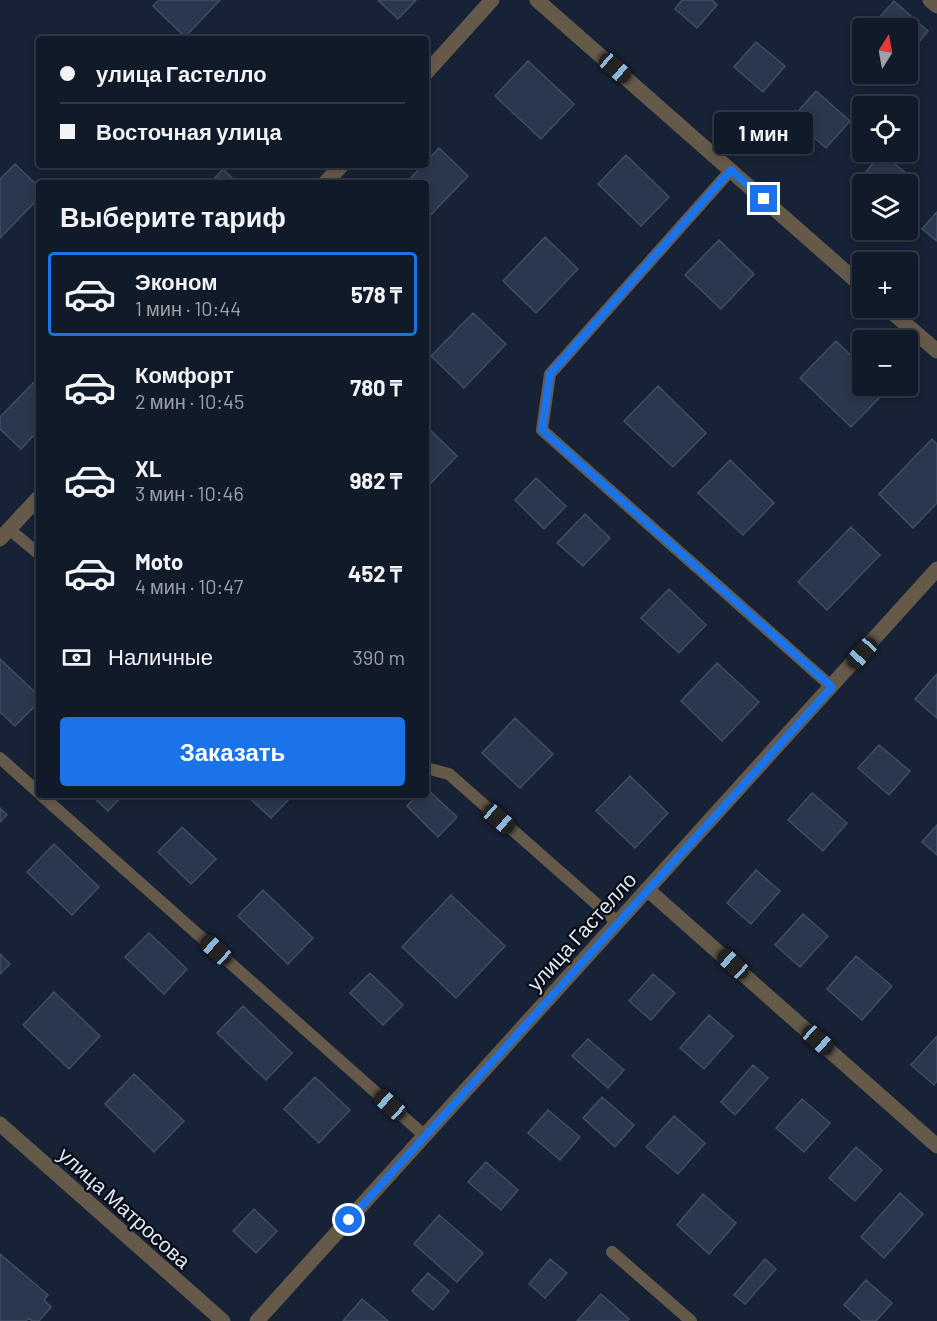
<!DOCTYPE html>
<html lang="ru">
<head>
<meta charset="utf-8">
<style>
  :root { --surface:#111a28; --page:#1a2330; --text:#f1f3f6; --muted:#9ca1a8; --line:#303845; --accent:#1a73e8 }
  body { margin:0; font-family:Barlow,sans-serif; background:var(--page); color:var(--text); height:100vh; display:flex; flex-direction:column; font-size:22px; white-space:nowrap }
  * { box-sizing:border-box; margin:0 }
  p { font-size:20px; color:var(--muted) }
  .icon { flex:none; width:33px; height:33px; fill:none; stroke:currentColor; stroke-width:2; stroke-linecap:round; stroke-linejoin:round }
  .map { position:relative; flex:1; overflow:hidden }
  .details { position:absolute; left:36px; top:180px; width:393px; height:618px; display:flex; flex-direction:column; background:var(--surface); border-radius:6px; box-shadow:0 3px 9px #0003,0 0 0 2px var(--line) }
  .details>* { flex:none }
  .banner { position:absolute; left:36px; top:36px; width:393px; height:132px; border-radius:6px; box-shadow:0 3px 9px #0003,0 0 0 2px var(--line); display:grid; align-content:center; height:132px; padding:0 24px; background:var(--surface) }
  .needle { width:39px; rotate:11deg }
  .buttons { position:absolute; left:852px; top:18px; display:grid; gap:12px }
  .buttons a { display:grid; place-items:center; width:66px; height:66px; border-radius:6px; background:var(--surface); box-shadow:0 3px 9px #0003,0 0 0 2px var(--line); font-size:30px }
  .end { position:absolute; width:27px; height:27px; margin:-14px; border:8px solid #1a73e8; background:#fff; box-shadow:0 0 0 3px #fff }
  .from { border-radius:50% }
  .bubble { position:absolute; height:42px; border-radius:6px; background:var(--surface); box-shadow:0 3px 9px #0003,0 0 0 2px var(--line); font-size:20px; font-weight:700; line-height:42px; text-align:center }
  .car { position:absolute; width:18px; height:36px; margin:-18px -9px; border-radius:8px; box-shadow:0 0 4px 2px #0007; background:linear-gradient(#222 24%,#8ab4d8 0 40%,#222 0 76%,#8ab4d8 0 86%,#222 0) }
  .banner b { display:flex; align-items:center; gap:21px; height:57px; font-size:22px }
  .banner b+b { border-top:2px solid var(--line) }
  .banner i { width:15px; height:15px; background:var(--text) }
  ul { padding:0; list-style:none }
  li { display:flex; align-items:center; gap:18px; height:84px; margin:0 12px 9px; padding:0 12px; border:3px solid transparent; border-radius:6px }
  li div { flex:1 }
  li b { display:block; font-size:22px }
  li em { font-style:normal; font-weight:700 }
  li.selected { border-color:var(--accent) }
  li>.icon { width:54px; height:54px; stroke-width:1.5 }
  h2 { padding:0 24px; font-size:27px; line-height:72px }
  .pay { display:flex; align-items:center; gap:15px; height:66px; padding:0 24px; font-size:22px }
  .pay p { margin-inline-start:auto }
  .cta { display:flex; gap:12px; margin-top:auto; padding:12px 24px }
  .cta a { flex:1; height:69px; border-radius:6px; background:var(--accent); color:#fff; font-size:24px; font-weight:700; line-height:69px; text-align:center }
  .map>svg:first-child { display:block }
</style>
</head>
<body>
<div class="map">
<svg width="937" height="1321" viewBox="0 0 937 1321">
  <rect width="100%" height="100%" fill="#172236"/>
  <!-- building -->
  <path fill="#2b374c" stroke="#404d63" stroke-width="1.5" d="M159,0h61l-35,37 -32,-31z
    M378,0h38l-18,19z
    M682,0h30l5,5 -20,23 -22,-19z
    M894,1l34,30 -20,24v-27h-38z
    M756,42l29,24 -22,26 -29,-25z
    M528,61l46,43 -33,35 -46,-43z
    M816,91l34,30 -24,27 -34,-30z
    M439,148l29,28 -42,44v-37h-20l17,-18h3v-3z
    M882,153l31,26 -5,6h-46l-4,-4z
    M626,155l43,42 -28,29 -43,-42z
    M15,164l24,23v11l-39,40v-59z
    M223,169l14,14h-27z
    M937,212v29l-15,-12z
    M545,237l33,32 -42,44 -33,-32z
    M719,240l35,34 -33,35 -36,-34z
    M473,313l33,31 -42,44 -33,-32z
    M836,341l26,25v20h20l5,4 -36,37 -51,-49z
    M37,379l2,2v49l-18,19 -21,-20v-12z
    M658,386l48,47 -33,34 -49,-46z
    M426,426l31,30 -26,27 -5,-5z
    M932,439l5,5v59l-24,25 -34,-34z
    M730,460l44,43 -31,32 -45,-42z
    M536,478l30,28 -22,23 -29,-29z
    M585,514l25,24 -27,28 -26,-23z
    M851,527l29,28 -53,55 -29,-28z
    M669,589l37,36 -27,28 -38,-35z
    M0,659l39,37v6l-24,24 -15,-14z
    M717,663l42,39 -37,39 -41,-40z
    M937,674v44l-22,-19z
    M515,718l38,36 -33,34 -38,-35z
    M879,745l31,26 -21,24 -31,-27z
    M630,776l38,37 -33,35 -39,-37z
    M426,788l31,29 -19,20 -31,-31 10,-11h9z
    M812,793l35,30 -24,28 -35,-31z
    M91,795h32l-15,16z
    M246,795h47l-22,23z
    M0,808l7,7 -7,7z
    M937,825v30l-15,-13z
    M182,827l34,32 -25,25 -33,-32z
    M54,844l45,43 -27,28 -45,-43z
    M756,870l24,21 -29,33 -24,-21z
    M263,890l50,48 -25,26 -50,-48z
    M451,895l54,51 -49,52 -54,-51z
    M803,914l25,22 -28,31 -25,-22z
    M149,933l38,36 -23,25 -39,-37z
    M0,954l10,10 -10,10z
    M856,956l36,30 -30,34 -35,-31z
    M370,973l33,32 -20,20 -33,-32z
    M653,974l22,19 -24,27 -22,-19z
    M54,992l46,44 -31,33 -46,-44z
    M243,1006l49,47 -26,27 -49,-47z
    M709,1015l24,21 -29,33 -24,-21z
    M937,1036v45l-3,4 -23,-20z
    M588,1039l36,31 -16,18 -36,-32z
    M753,1065l15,13 -33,37 -14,-13z
    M134,1074l50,47 -30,31 -49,-48z
    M315,1077l35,33 -31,33 -35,-34z
    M602,1097l32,28 -19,22 -32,-29z
    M802,1099l28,24 -26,29 -28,-24z
    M548,1110l32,27 -20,23 -32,-27z
    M674,1116l31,27 -27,31 -32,-27z
    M856,1147l26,23 -27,31 -26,-23z
    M486,1162l32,28 -17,20 -33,-28z
    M900,1193l23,21 -39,44 -23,-21z
    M703,1194l33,29 -27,31 -32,-29z
    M254,1209l23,22 -21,22 -23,-22z
    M439,1215l44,38 -26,29 -43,-38z
    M0,1254l48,41 -4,5 7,7 -12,14h-7l-3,-3 -3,3h-26z
    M550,1259l17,14 -22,25 -16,-14z
    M765,1259l11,10 -31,35 -11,-9z
    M428,1273l21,18 -16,19 -21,-19z
    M866,1280l26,23 -16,18h-14l-18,-16z
    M601,1294l28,25 -2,2h-50z
    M362,1299l26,22h-45z"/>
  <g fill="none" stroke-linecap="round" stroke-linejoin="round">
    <!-- lane -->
    <path stroke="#65594a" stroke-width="12" d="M731,170l-181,204 -8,56 290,257
      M9,529l30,25
      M0,758l39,35
      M426,768l23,6 168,148
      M41,795l384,341
      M612,1252l79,69"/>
    <!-- street -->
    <path stroke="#65594a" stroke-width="15" d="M537,0l325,286
      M930,0l7,6
      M426,73l66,-73
      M325,183l17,-18
      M887,308l50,43
      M0,539l39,-42
      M647,889l290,257
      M0,1124l223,197
      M257,1321l680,-752"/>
  </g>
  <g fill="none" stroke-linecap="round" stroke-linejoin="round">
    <!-- route -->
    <path stroke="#1a73e8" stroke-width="8" d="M349,1220l483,-533 -290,-257 8,-56 181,-204 33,29"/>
  </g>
  <g text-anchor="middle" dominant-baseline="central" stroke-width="4.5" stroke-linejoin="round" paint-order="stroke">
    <!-- street labels -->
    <g font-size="21" fill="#dfe7f5" stroke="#070c14">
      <text transform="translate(581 931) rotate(-48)">улица Гастелло</text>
      <text transform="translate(125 1207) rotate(42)">улица Матросова</text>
    </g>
  </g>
</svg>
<div class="buttons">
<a><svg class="needle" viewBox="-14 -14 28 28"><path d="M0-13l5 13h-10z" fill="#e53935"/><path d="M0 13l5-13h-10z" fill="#9ca1a8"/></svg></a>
<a><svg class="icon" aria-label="locate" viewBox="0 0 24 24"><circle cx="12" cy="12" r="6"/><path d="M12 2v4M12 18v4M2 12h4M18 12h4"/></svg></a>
<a><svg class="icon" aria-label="layers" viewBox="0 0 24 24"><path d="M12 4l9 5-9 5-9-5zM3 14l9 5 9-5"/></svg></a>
<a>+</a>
<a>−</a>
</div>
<i class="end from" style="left:349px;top:1220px"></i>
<i class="end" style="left:764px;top:199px"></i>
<div class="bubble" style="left:714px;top:112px;width:99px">1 мин</div>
<i class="car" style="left:615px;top:68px;rotate:131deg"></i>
<i class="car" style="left:862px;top:653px;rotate:222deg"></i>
<i class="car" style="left:499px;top:819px;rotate:131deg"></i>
<i class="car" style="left:216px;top:950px;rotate:312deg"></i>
<i class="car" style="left:733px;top:964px;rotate:312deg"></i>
<i class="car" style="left:818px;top:1040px;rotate:132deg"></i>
<i class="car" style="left:390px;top:1105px;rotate:312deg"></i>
<div class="banner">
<b><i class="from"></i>улица Гастелло</b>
<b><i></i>Восточная улица</b>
</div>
<section class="details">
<h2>Выберите тариф</h2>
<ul>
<li class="selected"><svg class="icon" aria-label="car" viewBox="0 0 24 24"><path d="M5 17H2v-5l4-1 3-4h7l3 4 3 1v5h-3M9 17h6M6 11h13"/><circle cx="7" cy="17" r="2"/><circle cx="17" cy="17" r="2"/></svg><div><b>Эконом</b><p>1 мин · 10:44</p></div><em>578 ₸</em></li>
<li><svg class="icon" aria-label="car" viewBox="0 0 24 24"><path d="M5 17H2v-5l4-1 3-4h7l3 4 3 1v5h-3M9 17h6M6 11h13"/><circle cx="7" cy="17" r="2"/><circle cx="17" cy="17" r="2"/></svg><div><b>Комфорт</b><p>2 мин · 10:45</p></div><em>780 ₸</em></li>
<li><svg class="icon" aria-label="car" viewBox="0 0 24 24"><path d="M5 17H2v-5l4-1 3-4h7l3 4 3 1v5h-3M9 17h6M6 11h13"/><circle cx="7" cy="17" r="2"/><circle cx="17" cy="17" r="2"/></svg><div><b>XL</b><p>3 мин · 10:46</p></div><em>982 ₸</em></li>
<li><svg class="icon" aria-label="car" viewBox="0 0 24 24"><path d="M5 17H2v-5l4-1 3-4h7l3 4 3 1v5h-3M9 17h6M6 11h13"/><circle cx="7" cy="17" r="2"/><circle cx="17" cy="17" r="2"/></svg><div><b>Moto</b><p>4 мин · 10:47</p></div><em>452 ₸</em></li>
</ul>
<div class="pay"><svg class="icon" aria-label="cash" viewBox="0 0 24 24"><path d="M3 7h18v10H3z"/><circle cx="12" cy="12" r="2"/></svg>Наличные<p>390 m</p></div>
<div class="cta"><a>Заказать</a></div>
</section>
</div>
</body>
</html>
